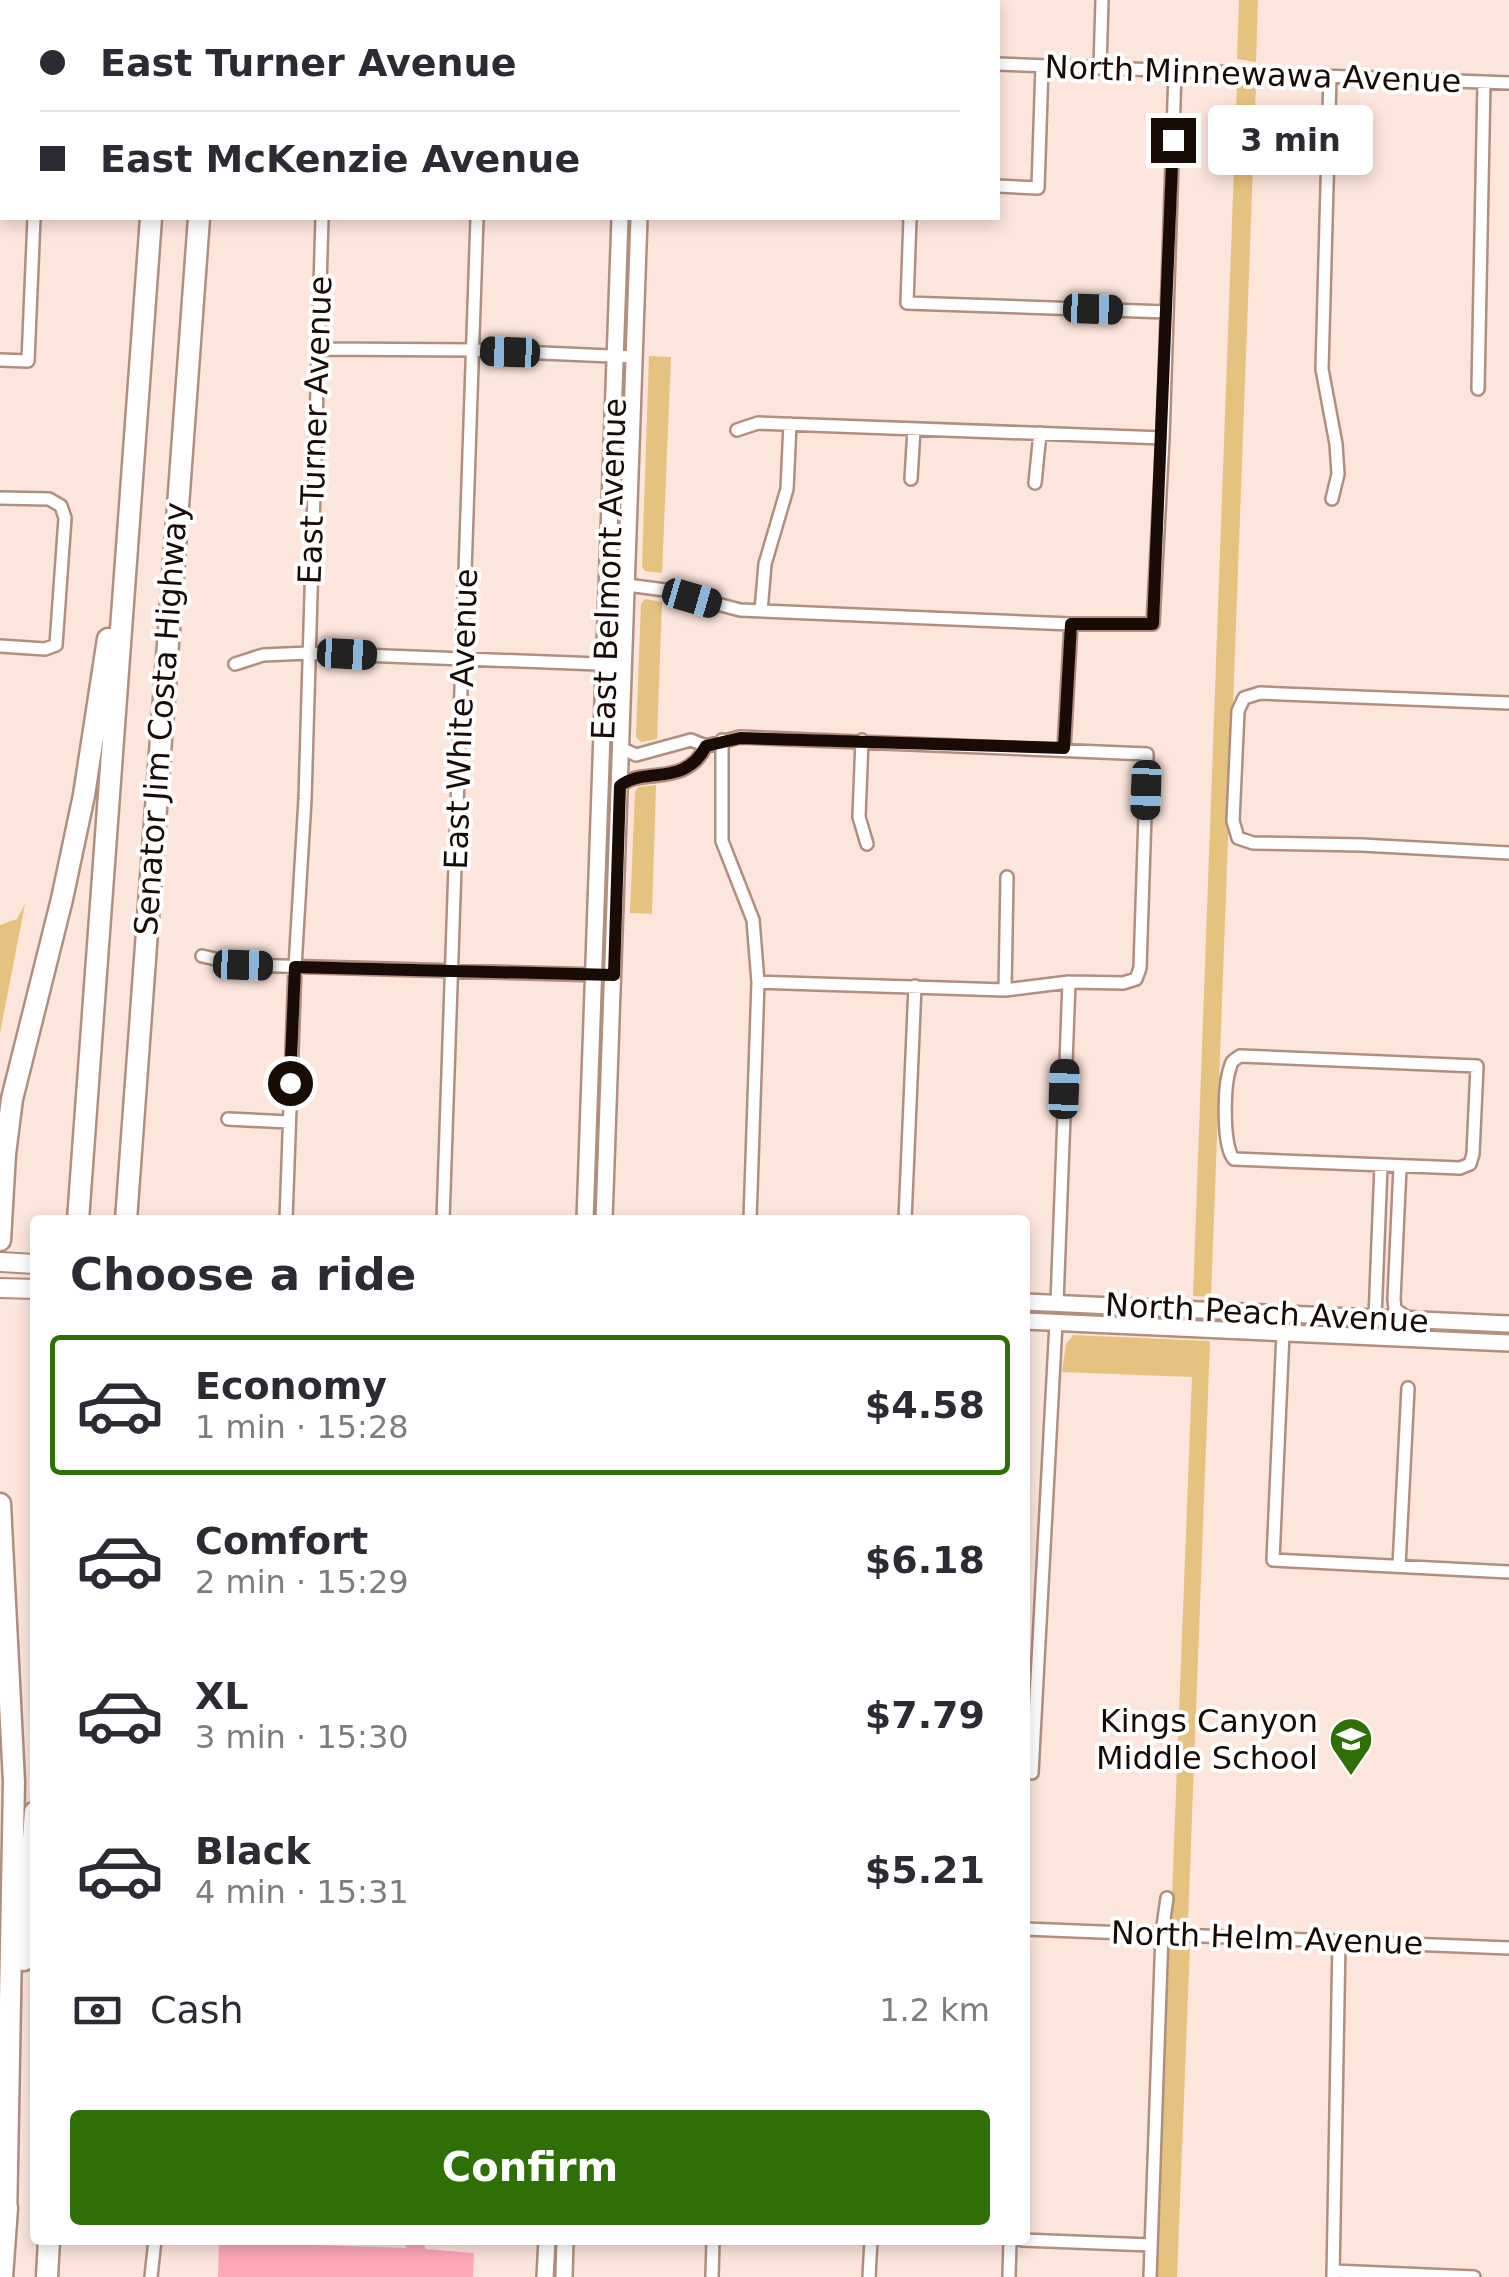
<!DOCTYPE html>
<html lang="en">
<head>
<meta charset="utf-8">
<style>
  :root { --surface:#fff; --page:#f2f2f3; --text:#2b2b33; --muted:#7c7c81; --line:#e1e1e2; --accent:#2e6f06 }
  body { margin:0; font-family:"DejaVu Sans",sans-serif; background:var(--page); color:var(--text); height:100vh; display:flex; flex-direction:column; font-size:38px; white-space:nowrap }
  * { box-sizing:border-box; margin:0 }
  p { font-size:32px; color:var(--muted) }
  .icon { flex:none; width:55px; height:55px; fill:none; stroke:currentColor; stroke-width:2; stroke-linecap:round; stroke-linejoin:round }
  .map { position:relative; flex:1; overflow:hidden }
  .panel { position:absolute; left:30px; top:1215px; width:1000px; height:1030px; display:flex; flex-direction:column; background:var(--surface); border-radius:10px; box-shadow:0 5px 15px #0003 }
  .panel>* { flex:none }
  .hud { position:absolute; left:0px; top:0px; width:1000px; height:220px; box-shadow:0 5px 15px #0003; display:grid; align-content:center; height:220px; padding:0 40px; background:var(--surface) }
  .end { position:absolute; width:45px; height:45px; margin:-22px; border:12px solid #190c07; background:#fff; box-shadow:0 0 0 5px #fff }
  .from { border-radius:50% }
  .bubble { position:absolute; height:70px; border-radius:10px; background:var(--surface); box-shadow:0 5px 15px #0003; font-size:32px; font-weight:600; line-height:70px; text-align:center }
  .car { position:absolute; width:30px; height:60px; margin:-30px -15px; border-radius:12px; box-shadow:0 0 8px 2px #0007; background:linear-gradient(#222 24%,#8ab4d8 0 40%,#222 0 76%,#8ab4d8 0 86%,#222 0) }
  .hud b { display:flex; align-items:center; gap:35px; height:95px; font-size:38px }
  .hud b+b { border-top:2px solid var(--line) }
  .hud i { width:25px; height:25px; background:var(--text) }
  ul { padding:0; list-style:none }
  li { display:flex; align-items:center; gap:30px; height:140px; margin:0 20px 15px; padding:0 20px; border:5px solid transparent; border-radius:10px }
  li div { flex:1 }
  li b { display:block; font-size:38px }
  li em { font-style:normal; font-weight:600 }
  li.on { border-color:var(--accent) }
  li>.icon { width:90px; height:90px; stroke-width:1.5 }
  h2 { padding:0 40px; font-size:45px; line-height:120px }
  .pay { display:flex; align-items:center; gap:25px; height:110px; padding:0 40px; font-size:38px }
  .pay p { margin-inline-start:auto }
  .button { display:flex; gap:20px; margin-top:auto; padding:20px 40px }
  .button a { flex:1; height:115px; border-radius:10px; background:var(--accent); color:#fff; font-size:40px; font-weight:600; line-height:115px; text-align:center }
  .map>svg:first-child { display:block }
</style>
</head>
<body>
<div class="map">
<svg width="1509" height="2277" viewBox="0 0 1509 2277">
  <rect width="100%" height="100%" fill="#fce5db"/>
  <!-- green -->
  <path fill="#e5c27f" d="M1239,0h19l-2,62 -19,-3z
    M1237,85h19l-45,1212 -18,-1z
    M649,356l22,1 -9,216 -17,-2 -3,-5z
    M645,599l17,3 -5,137 -16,3 -5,-5 5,-133z
    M656,785l-4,129 -22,-1 5,-121 3,-5z
    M25,904l-25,129v-108l17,-6z
    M1073,1335l137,6 -22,581h-17l21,-545 -130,-5 4,-28z
    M1181,1942l9,2 -13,333h-20l12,-328 2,-6z"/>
  <!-- water -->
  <path fill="#ffa9b7" d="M405,2240h16l5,9 48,4 -1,24h-255l1,-35 187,6z"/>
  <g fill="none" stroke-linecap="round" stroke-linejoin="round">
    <!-- minor casing -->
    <g stroke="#b18e7e" stroke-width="16">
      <path id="minor" d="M791,2v-2
        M947,2v-2
        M0,29h2
        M998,64l511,19
        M1100,68l2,-68
        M1330,76l-8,293 14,75 2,30 -6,25
        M998,186l40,2 4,-122
        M910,218l-3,85 260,9
        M318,349l156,1 160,7
        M0,360l28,1 6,-143
        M1478,389l6,-307
        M737,430l21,-7 405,15
        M911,479l3,-50
        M1035,483l5,-50
        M0,498l49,1 12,7 4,12 -9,127 -11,4 -45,-3
        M627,585l38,5 75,20 331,14h82l10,-186 12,-367
        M761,611l4,-47 22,-75 3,-65
        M235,664l28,-9 45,-2 316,12
        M1509,703l-249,-10 -16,5 -6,13 -5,110 5,17 15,5 109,2 147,8
        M722,740v101l31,79 5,62 -8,238
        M862,740l-3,77 8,27
        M621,748l15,7 55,-15 15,6 34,-9 407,17 -7,214 -4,11 -13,4 -54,-1 -64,8 -247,-8
        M1064,749l7,-125
        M620,786c22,-20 65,3 86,-40
        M202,956l41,9 359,10
        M1005,990l2,-113
        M1240,1056l237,10 -4,88 -3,10 -10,4 -226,-9c-12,-12 -10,-74 -4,-91 2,-8 3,-7 10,-12z
        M228,1119l61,3
        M1400,1167l-6,132 1,10 14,10
        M286,1220l9,-253 10,-168 17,-581
        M443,1220l34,-1002
        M905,1220l10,-234
        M1057,1303l12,-321
        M1375,1318l6,-152
        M1283,1333l-10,227 236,12
        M1399,1566l9,-178
        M1032,1773l24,-450
        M1025,1929l484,19
        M1022,2240l129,5
        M1333,2271l141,6
        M151,2277l4,-37
        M712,2277l1,-37
        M869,2277l2,-37
        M1009,2277l1,-37
        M1150,2277l12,-344 5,-35
        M1333,2277l6,-336"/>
    </g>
    <!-- secondary casing -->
    <g stroke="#b18e7e" stroke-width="20">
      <path id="secondary" d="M628,2v-2
        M646,2v-2
        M585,1220l35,-1002
        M604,1220l35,-1002
        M1025,1302l484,22
        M1025,1321l484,22
        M545,2277l2,-37
        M564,2277l1,-37"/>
    </g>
    <!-- primary casing -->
    <g stroke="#b18e7e" stroke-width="22">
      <path id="primary" d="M0,1262l35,2
        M0,1288l35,1"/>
    </g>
    <!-- motorway casing -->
    <g stroke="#b18e7e" stroke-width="25">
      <path id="motorway" d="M166,2v-2
        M214,2v-2
        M78,1220l73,-1002
        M126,1220l73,-1002
        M0,1240l5,-86 7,-55 50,-200 22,-104 24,-156
        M0,1504l14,278 -8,440
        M24,1960l11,-148
        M2,2277l5,-69
        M47,2277l2,-37"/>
    </g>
    <!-- minor -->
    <use href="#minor" stroke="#fff" stroke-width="11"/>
    <!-- secondary -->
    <use href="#secondary" stroke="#fff" stroke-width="15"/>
    <!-- primary -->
    <use href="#primary" stroke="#fff" stroke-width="18"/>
    <!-- motorway -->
    <use href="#motorway" stroke="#fff" stroke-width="20"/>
  </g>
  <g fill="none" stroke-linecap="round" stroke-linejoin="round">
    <!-- route -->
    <path stroke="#190c07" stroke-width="12" d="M290,1083l5,-116 319,8 6,-189c23,-20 65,2 86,-40l34,-8 324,10 7,-124h82l20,-484"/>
  </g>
  <!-- icons -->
  <defs>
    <g id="school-pin" transform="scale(2.25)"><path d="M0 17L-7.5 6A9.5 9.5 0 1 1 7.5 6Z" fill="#2e6f06" stroke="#fff"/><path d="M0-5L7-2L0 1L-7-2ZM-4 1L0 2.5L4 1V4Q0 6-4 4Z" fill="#fff"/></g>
  </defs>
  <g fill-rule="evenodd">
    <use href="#school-pin" x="1351" y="1739"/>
  </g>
  <g text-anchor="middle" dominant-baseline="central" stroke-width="8" stroke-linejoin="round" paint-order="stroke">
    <!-- street labels -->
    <g font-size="32" fill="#190c07" stroke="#fff">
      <text transform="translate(1253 74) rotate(2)">North Minnewawa Avenue</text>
      <text transform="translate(315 430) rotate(-88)">East Turner Avenue</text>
      <text transform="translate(609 569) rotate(-88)">East Belmont Avenue</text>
      <text transform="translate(161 719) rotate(-86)">Senator Jim Costa Highway</text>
      <text transform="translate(461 719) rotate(-88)">East White Avenue</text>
      <text transform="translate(1267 1313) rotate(3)">North Peach Avenue</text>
      <text transform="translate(1267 1938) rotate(2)">North Helm Avenue</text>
    </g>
    <!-- poi labels -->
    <g font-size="32" fill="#190c07" stroke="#fff" text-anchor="end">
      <text x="1318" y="1721">Kings Canyon<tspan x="1318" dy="37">Middle School</tspan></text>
    </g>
  </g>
</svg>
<i class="end from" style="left:290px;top:1083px"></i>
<i class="end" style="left:1173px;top:140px"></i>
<div class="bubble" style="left:1208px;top:105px;width:165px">3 min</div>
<i class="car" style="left:1093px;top:309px;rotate:92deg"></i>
<i class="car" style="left:510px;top:352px;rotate:272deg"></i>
<i class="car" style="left:692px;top:598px;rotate:106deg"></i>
<i class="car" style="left:347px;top:654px;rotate:93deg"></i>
<i class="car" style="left:1146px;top:790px;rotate:182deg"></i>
<i class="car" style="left:243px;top:965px;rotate:92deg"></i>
<i class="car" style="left:1064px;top:1089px;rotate:2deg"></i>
<div class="hud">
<b><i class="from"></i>East Turner Avenue</b>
<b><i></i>East McKenzie Avenue</b>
</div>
<section class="panel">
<h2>Choose a ride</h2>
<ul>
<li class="on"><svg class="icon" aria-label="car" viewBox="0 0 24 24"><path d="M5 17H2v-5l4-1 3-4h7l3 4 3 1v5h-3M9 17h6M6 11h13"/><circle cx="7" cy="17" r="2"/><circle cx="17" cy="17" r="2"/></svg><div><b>Economy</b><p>1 min · 15:28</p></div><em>$4.58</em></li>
<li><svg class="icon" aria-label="car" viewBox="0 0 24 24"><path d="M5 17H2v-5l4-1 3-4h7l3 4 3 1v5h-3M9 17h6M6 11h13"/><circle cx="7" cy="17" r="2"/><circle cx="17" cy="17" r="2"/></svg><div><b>Comfort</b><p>2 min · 15:29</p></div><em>$6.18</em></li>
<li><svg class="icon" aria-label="car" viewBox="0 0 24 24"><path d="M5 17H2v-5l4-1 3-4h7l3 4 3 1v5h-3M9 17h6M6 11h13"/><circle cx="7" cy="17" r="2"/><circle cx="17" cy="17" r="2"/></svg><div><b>XL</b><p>3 min · 15:30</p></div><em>$7.79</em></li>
<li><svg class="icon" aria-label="car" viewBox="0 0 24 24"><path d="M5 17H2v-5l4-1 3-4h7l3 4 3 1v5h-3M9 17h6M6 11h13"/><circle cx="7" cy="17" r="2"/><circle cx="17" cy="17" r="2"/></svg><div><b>Black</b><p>4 min · 15:31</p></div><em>$5.21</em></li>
</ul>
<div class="pay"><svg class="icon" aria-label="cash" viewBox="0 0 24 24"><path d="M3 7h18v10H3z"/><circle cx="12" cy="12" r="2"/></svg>Cash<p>1.2 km</p></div>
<div class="button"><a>Confirm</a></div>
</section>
</div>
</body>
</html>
